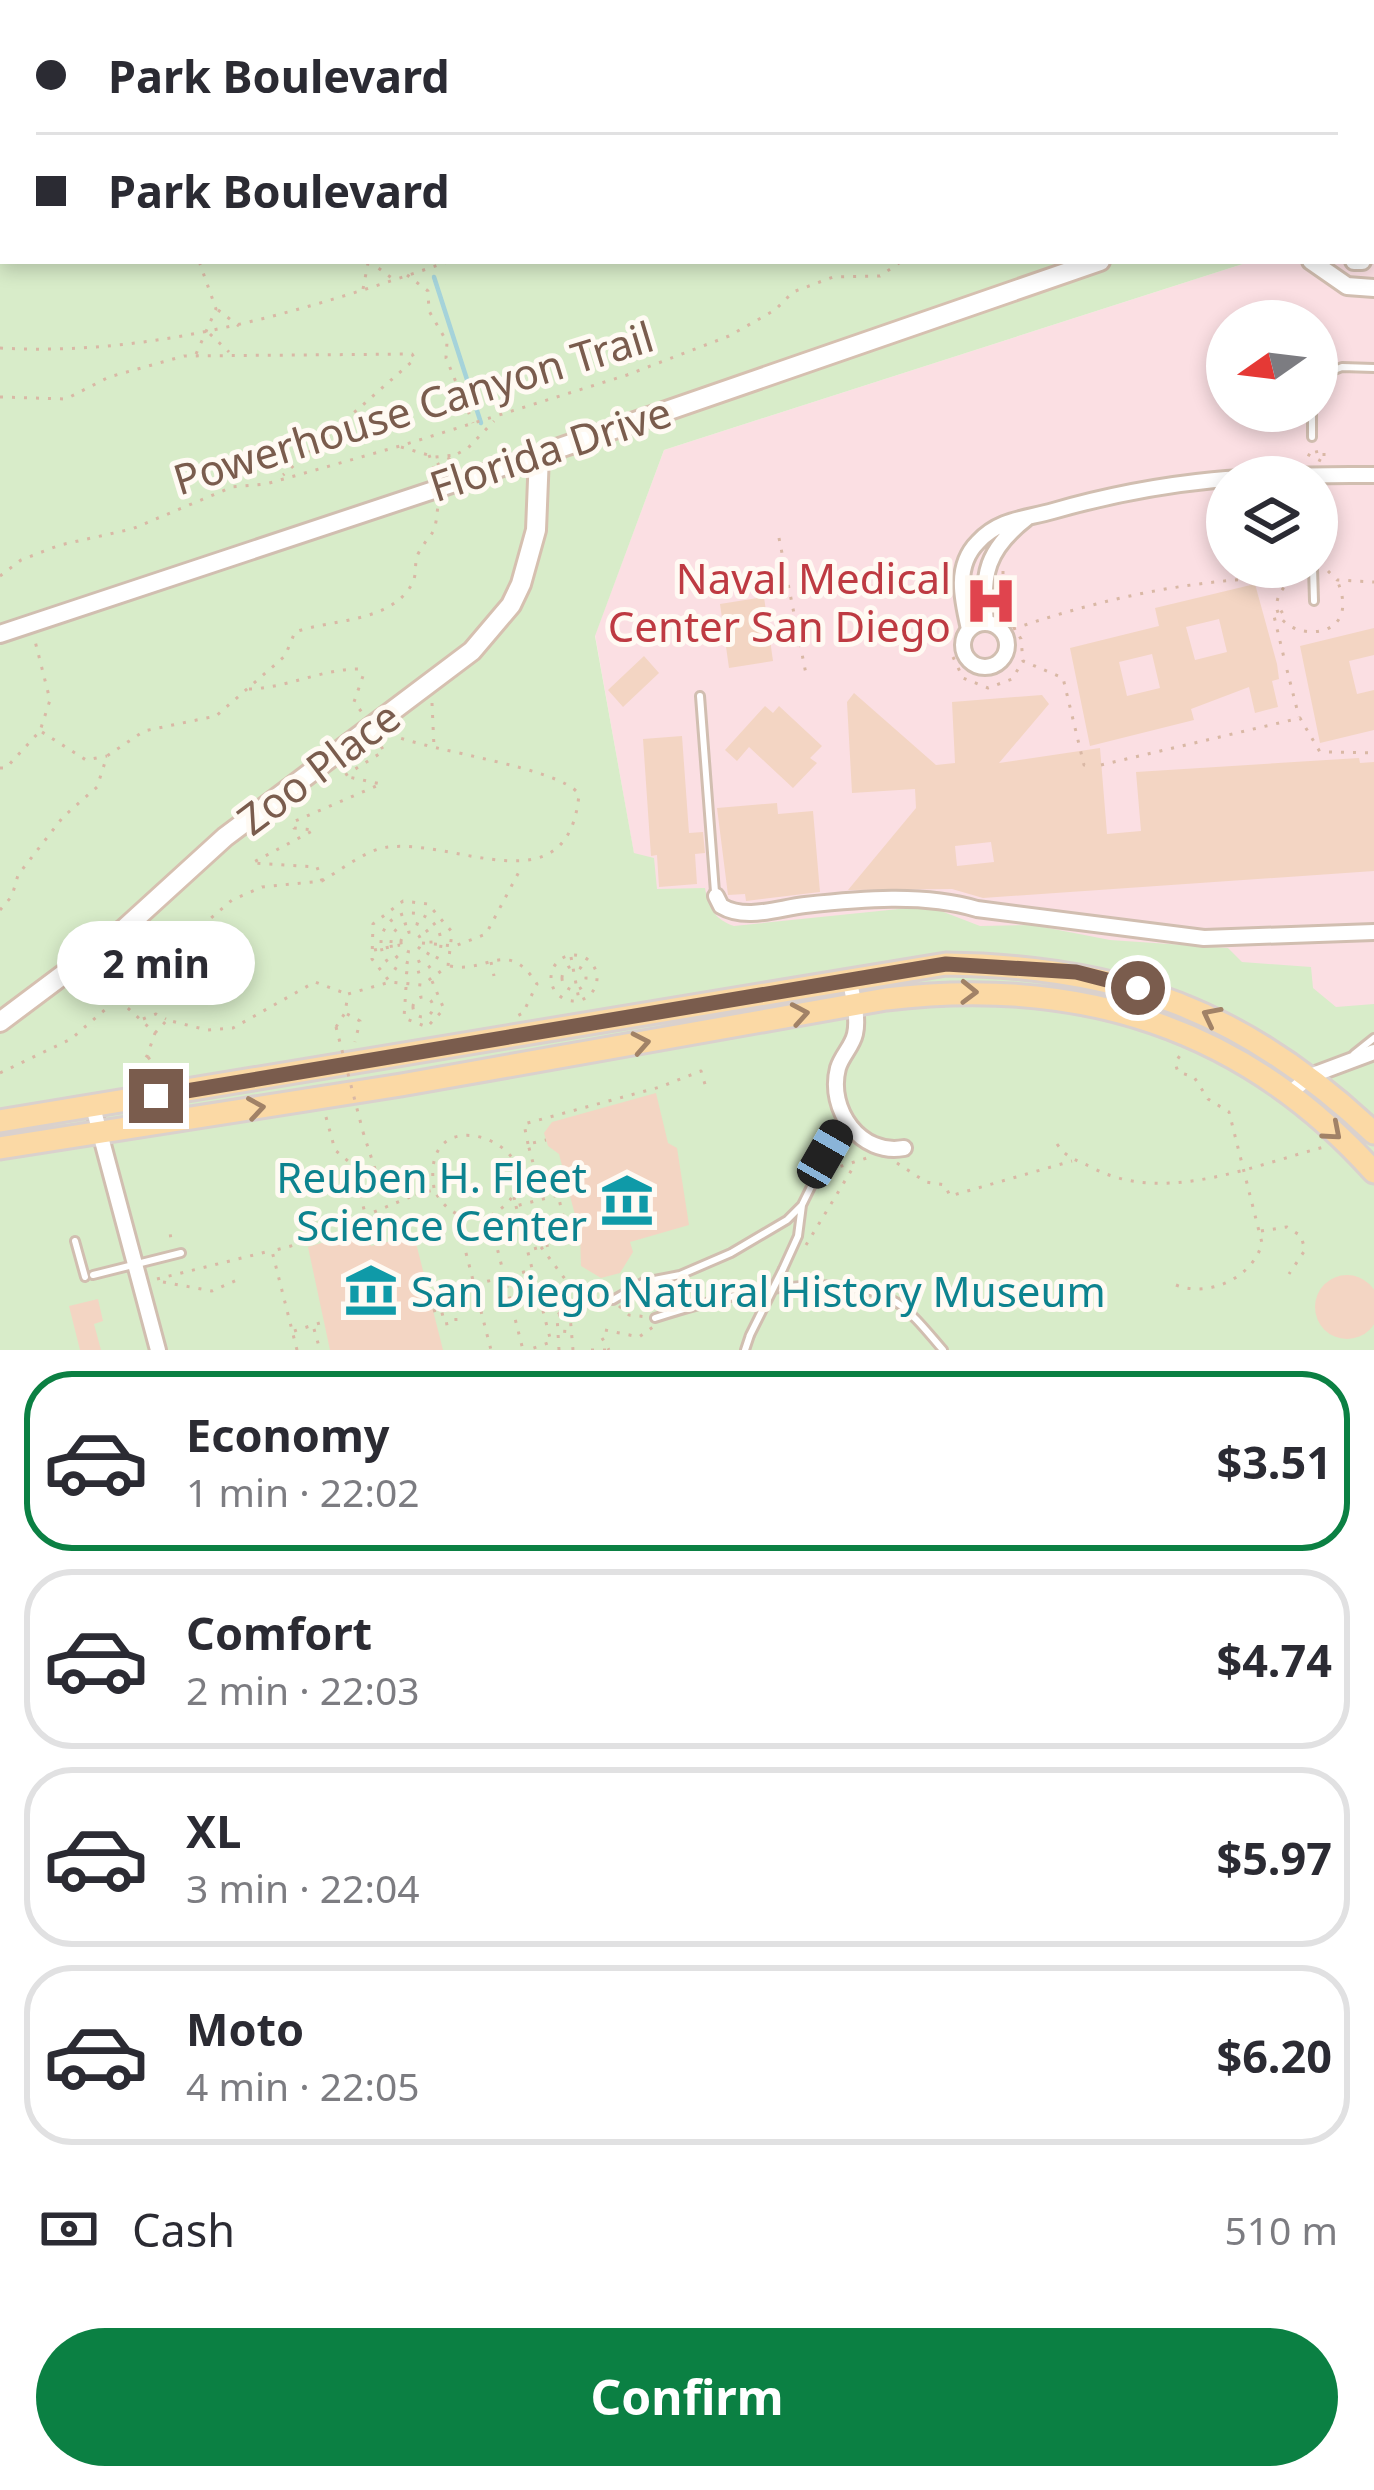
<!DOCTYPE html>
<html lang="en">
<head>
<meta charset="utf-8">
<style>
  :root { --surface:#fff; --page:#f2f2f3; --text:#2b2b33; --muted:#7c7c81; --line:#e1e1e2; --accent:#0b8043 }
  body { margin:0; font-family:"Noto Sans",sans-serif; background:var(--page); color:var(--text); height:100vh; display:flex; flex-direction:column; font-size:45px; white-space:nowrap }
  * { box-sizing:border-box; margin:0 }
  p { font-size:39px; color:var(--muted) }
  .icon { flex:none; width:66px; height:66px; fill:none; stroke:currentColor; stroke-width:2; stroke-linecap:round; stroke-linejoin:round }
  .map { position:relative; height:1350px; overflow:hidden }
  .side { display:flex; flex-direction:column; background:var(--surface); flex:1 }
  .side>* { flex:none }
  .hud { position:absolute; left:0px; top:0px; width:1374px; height:264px; box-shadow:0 6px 18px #0003; display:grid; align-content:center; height:264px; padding:0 36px; background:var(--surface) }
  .needle { width:78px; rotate:256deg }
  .tools { position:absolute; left:1206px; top:300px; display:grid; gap:24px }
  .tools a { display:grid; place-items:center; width:132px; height:132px; border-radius:50%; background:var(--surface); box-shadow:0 6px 18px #0003; font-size:60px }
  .end { position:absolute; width:54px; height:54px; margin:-27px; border:15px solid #7a5c4d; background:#fff; box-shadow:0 0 0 6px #fff }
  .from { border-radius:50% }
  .bubble { position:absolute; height:84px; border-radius:42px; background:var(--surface); box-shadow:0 6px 18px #0003; font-size:39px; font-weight:700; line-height:84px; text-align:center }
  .car { position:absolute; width:36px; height:72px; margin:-36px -18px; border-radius:15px; box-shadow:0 0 9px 3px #0007; background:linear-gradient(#222 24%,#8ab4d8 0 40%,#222 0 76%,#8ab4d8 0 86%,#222 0) }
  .hud b { display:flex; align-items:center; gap:42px; height:114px; font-size:45px }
  .hud b+b { border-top:3px solid var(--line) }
  .hud i { width:30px; height:30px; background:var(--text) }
  ul { padding:21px 0 0; list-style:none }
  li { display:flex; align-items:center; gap:36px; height:180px; margin:0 24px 18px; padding:0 12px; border:6px solid var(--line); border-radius:48px }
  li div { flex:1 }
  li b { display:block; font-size:45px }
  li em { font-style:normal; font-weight:700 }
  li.current { border-color:var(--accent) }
  li>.icon { width:108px; height:108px; stroke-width:1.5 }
  .pay { display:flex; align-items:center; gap:30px; height:132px; padding:0 36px; font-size:45px }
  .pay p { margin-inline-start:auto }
  .button { display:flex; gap:24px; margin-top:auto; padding:24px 36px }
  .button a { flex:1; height:138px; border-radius:72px; background:var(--accent); color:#fff; font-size:48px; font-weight:700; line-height:138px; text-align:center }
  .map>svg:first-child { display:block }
</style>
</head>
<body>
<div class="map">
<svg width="1374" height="1350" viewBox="0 0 1374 1350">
  <rect width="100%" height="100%" fill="#fdf6ec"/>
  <!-- medical -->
  <path fill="#fbdfe3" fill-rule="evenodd" d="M1374,224v802l-709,-39 -28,-116 -42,-236 69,-185 588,-189h119zM1227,321h90v90h-90zM1227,477h90v90h-90z"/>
  <!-- green -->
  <path fill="#d8ecc9" d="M0,0h1374l-1,250 -2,-247h-1368v258h1249l-588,189 -69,186 39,217 20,5 3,31 48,-1c4,20 9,31 29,38l194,-20 52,20 53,-1 77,15 118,8 14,14 69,5 2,21 23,19 38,-3v346h-1374z"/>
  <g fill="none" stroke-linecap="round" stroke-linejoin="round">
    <!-- stream -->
    <path stroke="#a5d3da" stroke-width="4.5" d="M434,277l47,146"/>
  </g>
  <!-- building -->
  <path fill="#f3d5c3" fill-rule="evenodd" d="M1255,584l22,80 2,15 -7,2 6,26 -23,6 -6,-26 -58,22 3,11 -104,26 -20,-98 89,-22 -4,-18zM1219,619l8,33 -32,8 -9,-33zM1152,654l8,34 -33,8 -8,-34z
    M764,597l9,64 -44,7 -9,-64z
    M1374,628v27l-25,6 8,33 17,-4v40l-54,13 -20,-97z
    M644,656l15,17 -36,34 -15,-17z
    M854,693l82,72 19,-2 -3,-61 90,-7 7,9 -50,59 101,-15 7,86 34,-3 -5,-59 223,-14 1,5 14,-1v109l-391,27 -31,-9 -104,1 68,-82 -1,-19 -63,4 -5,-91zM991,842l3,20 -37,4 -2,-20z
    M765,706l8,7 6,-7 43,40 -12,12 7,5 -24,25 -44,-41 -12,14 -12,-11z
    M682,736l7,97 14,-1 2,21 -10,1 2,30 -38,3 -2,-32 -6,1 -8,-117z
    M777,803l1,11 35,-3 7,81 -74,9 -1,-7 -17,1 -11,-87z
    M656,1093l12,50 9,5 12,77 -59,17 3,10 -13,21 -19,5 -20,-12 -1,-32 -21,-80 -11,-8 -4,-13 8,-11z
    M367,1229l4,17 43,-11 29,115h-113l-22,-103z
    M1315 1307a32 32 0 1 1 64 0a32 32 0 1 1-64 0Z
    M98,1299l5,22 -9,3 7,26h-21l-11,-44z"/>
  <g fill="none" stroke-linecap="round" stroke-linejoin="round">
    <!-- service casing -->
    <g stroke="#d1beb0" stroke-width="12">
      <path id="service" d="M1317,377l25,-10 32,1
        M1312,411v26
        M1313,567l1,34
        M700,696l15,196
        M1354,1054l20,-16
        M75,1241l10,36
        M783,1269l15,-33 4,-31
        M93,1275l88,-22
        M613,1300l31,-18 36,-7 51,-22 56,-33 15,-15 41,-83
        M655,1318c62,-20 181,-53 241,-16 18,12 33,32 47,48
        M745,1350l5,-15"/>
    </g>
    <!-- minor casing -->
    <g stroke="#d1beb0" stroke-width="20">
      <path id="minor" d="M986,623c-5,-49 1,-74 41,-105
        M963 645a22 22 0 1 1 44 0a22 22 0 1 1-44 0Z
        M969,629c-7,-30 -15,-63 9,-87 21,-23 47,-23 75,-31 115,-33 203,-37 321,-36
        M716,896l5,10c25,15 57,2 84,-1 55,-6 119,-12 172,4l227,29 170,-6
        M849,977c3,17 10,40 6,57 -3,13 -13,21 -17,34 -11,42 23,88 66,80
        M1289,1094l21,-18 64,-24
        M93,1107l65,243"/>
    </g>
    <!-- tertiary casing -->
    <g stroke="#d1beb0" stroke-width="22">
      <path id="tertiary" d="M1311,261l36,25 27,2
        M1354,261h8
        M0,634l539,-179"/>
    </g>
    <!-- secondary casing -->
    <g stroke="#d6c0b0" stroke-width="24">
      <path id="secondary" d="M541,0l1,3
        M1371,23l3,-1
        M1371,171l3,-1
        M1371,196h3
        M0,1022l124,-93 101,-92 247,-186 39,-46 10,-21 15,-54 3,-75 561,-194"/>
    </g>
    <!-- primary casing -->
    <g stroke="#dad1cd" stroke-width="27">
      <path id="primary" d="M0,1121l946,-157c176,2 299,47 428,169
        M0,1148l401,-63 485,-86c192,-23 357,27 488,173"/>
    </g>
    <!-- path -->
    <path stroke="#d9b8a5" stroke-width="3" stroke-dasharray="3 9" stroke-linecap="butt" d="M128,0l1,3
      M142,0v3
      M479,0l3,3
      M711,0v3
      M586,2l1,1
      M716,3l3,-3
      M1371,4h3
      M1371,90l3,-2
      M369,261l24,18
      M407,275l21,16 1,20 18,31 -1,16 27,65
      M363,289l5,-26
      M218,310l21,16
      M210,334l19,18
      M0,348c155,9 305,-37 450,-87
      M196,354l20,-45 -17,-48
      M0,397l66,2 43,-22 75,-21 228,-2 3,5 -132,116
      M401,447l34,10 20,-2
      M429,455l6,16
      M1321,461l-14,-7 17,-4v12
      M437,465l31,-17 26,-27
      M1328,503v-7
      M1328,520v20
      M779,538l27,136
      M1003,571v28
      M1301,571c-82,61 73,95 36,9
      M1328,571l9,9 37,2
      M0,576l21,-16 39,-15 72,-16 100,-42 34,-3 134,-38 227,-71 102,-39 46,-26 18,-18 40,-15 47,-1 22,-15
      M1283,611l-9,5 11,46
      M1007,616l14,23 2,22 40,17 21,87 7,1
      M1013,629c94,-32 180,-50 279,-52
      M953,657l10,21 25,10 24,-9 11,-18
      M1287,670l12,47
      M249,689c38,-1 73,-20 109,-20l5,7 -9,26 10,13
      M432,703l2,44
      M42,732l44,28 21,-4
      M1329,752l45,1
      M1101,765l199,-47 20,34
      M0,768h6l34,-37 10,-31 -16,-63
      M322,881c19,-11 45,-32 66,-34 70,-8 181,62 191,-53 -21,-27 -147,-42 -190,-60
      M0,910l12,-14 6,-21 45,-58 34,-30 10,-31 37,-25 72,-15 69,-60 10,-24c36,-13 98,-9 118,-50 4,-9 1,-20 5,-28 14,-26 17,-13 20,-50
      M381 943a30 30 0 1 1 60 0a30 30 0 1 1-60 0Z
      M391 943a20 20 0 1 1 40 0a20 20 0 1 1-40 0Z
      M401 942a10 10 0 1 1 20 0a10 10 0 1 1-20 0Z
      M422,943l33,3 31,-12 35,-66
      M374,950l26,-5
      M551 978a23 23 0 1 1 46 0a23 23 0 1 1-46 0Z
      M571,957l8,43
      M491,962l3,14
      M450,966c38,8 57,-29 87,18l-14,29 -8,4
      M562 978a12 12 0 1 1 24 0a12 12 0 1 1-24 0Z
      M406,987l-2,31 23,9 17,-18 -12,-28
      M413 1007a10 10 0 1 1 20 0a10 10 0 1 1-20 0Z
      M119,1000l36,33 -8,23 -18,25
      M347,1014l13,7 -5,21
      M143,1019l13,-5 10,5
      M336,1027l9,-14 3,-19 42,-12 32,3 26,-19 4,-34 -24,-28 -25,-3 -30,23 -1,35 18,23
      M155,1033l12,-13 40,10 26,-2 82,-46 32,12
      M148,1057l15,20
      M0,1073l71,-34 161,-139 30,-13 60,-6 -5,-14 -65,-4 62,-33 -20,-2 -1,-6 88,-38 -37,-8 40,-25 -7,-11
      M326,1117l9,33 33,28 9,-5 39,21 18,-4c12,22 29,32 55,26l34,134
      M363,1132l13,40
      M528,1144l-4,-20 136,-37 41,-16 6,20
      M1057,1144c11,16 21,16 38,25 70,35 157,-3 229,-22
      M897,1163l29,19 19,3 5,11 122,-35
      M829,1170l41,-13
      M434,1188c-17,-105 148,-30 58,27
      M514,1197l2,9 42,-11 11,45 -40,10
      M542,1197l-14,-53 18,-4
      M516,1206l35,136 -23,8
      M457,1218l34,132
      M367,1221l-8,-31 8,-11
      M1261,1231l26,-4 14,9 4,14 -16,24
      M169,1236l8,-1
      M806,1245l48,-79
      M541,1247l27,36 38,15
      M157,1279l113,-28
      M163,1282l49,9 25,-11
      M1176,1285c32,13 77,-7 86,-42l-33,-131 -21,-13 -14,-22 -16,-5 -3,-9 6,-9
      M429,1296l103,-26
      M619,1306l10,9 19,2
      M433,1311l8,-2 4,15 11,-2 -1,-29
      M558,1315l8,-1 -2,27
      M314,1329l6,21
      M605,1330l34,7 14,-10
      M294,1331l29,-9
      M602,1338l7,12
      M297,1350l-25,-99 91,-24 6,-13 46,-19
      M559,1350l-2,-34 10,-12 6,7
      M573,1350l-3,-35 10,-11
      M591,1350h16"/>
    <!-- service -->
    <use href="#service" stroke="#fff" stroke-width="6"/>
    <!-- minor -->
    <use href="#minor" stroke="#fff" stroke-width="14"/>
    <!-- tertiary -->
    <use href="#tertiary" stroke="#fff" stroke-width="16"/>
    <!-- secondary -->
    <use href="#secondary" stroke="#fff" stroke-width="18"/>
    <!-- primary -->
    <use href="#primary" stroke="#fbd9a5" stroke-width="21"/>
    <!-- service-bridge casing -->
    <g stroke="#d1beb0" stroke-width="12" stroke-linecap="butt">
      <path id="service-bridge" d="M750,1335l33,-66"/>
    </g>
    <!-- path-bridge -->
    <path stroke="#d9b8a5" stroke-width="3" stroke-dasharray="3 9" stroke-linecap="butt" d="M336,1027l27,105"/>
    <!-- service-bridge -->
    <use href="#service-bridge" stroke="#fff" stroke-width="6"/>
  </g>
  <!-- one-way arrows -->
  <defs><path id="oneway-chevron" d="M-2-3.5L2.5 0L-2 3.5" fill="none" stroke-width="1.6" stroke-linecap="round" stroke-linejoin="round" transform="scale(3)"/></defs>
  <g stroke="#a18267">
    <use href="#oneway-chevron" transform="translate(969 992) rotate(1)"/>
    <use href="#oneway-chevron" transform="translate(800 1014) rotate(-10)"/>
    <use href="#oneway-chevron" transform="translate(1211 1016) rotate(-153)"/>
    <use href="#oneway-chevron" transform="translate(641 1043) rotate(-11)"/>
    <use href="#oneway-chevron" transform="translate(256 1108) rotate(-9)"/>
    <use href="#oneway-chevron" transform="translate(1333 1132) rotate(41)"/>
  </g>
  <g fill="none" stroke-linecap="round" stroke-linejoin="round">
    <!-- route -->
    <path stroke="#7a5c4d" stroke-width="15" d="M156,1096l790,-132 130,8 62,16"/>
  </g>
  <!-- icons -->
  <defs>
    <g id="hospital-bare" transform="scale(4.14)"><path d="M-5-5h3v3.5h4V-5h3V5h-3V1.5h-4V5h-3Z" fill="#e0444e" stroke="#fffaf3" stroke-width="2.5" paint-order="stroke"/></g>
    <g id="museum-bare" transform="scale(4.14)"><path d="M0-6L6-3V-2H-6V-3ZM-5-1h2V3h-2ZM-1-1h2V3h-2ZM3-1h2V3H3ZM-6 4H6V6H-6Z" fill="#0f9aa8" stroke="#fffaf3" stroke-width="2.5" paint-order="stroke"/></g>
  </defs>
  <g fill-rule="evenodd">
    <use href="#hospital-bare" x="991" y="601"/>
    <use href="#museum-bare" x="627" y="1200"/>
    <use href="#museum-bare" x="371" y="1290"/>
  </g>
  <g text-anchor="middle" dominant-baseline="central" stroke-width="10" stroke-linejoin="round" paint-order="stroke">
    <!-- street labels -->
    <g font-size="42" fill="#7a5c4d" stroke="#fffaf3">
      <text transform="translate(413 407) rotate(-17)">Powerhouse Canyon Trail</text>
      <text transform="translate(550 448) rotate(-18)">Florida Drive</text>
      <text transform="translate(318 767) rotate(-37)">Zoo Place</text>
    </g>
    <!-- health labels -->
    <g font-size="42" fill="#be3a42" stroke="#fffaf3" text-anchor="end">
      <text x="951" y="577">Naval Medical<tspan x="951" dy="48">Center San Diego</tspan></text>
    </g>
    <!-- culture labels -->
    <g font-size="42" fill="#0d838f" stroke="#fffaf3" text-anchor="end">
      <text x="587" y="1176">Reuben H. Fleet<tspan x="587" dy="48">Science Center</tspan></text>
      <text x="411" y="1290" text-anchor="start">San Diego Natural History Museum</text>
    </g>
  </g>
</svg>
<div class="tools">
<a><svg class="needle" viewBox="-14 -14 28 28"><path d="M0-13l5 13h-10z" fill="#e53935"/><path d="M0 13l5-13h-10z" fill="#7c7c81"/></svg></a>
<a><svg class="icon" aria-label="layers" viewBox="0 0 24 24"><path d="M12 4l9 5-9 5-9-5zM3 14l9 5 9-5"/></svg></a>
</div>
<i class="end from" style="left:1138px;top:988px"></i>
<i class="end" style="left:156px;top:1096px"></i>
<div class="bubble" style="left:57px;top:921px;width:198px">2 min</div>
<i class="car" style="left:825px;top:1154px;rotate:30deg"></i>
<div class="hud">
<b><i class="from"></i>Park Boulevard</b>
<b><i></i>Park Boulevard</b>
</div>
</div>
<section class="side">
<ul>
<li class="current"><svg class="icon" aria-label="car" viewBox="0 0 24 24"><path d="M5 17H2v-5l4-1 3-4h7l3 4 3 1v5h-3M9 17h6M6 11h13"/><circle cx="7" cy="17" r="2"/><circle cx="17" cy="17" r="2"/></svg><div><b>Economy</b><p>1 min · 22:02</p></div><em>$3.51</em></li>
<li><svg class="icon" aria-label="car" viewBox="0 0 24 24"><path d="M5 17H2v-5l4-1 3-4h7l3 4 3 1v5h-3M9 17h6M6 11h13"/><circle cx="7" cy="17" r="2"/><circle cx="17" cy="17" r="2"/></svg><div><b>Comfort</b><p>2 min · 22:03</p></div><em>$4.74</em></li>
<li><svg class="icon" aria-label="car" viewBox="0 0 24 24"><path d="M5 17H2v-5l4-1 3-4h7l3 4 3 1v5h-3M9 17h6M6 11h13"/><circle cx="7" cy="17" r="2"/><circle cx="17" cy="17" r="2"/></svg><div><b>XL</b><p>3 min · 22:04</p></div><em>$5.97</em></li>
<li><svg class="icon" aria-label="car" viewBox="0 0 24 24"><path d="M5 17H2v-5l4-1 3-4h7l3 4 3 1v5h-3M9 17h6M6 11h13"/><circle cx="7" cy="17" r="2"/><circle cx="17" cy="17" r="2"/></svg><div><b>Moto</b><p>4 min · 22:05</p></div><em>$6.20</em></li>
</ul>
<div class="pay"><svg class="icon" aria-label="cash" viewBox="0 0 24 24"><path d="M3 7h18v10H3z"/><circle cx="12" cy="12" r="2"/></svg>Cash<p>510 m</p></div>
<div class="button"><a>Confirm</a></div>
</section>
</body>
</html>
